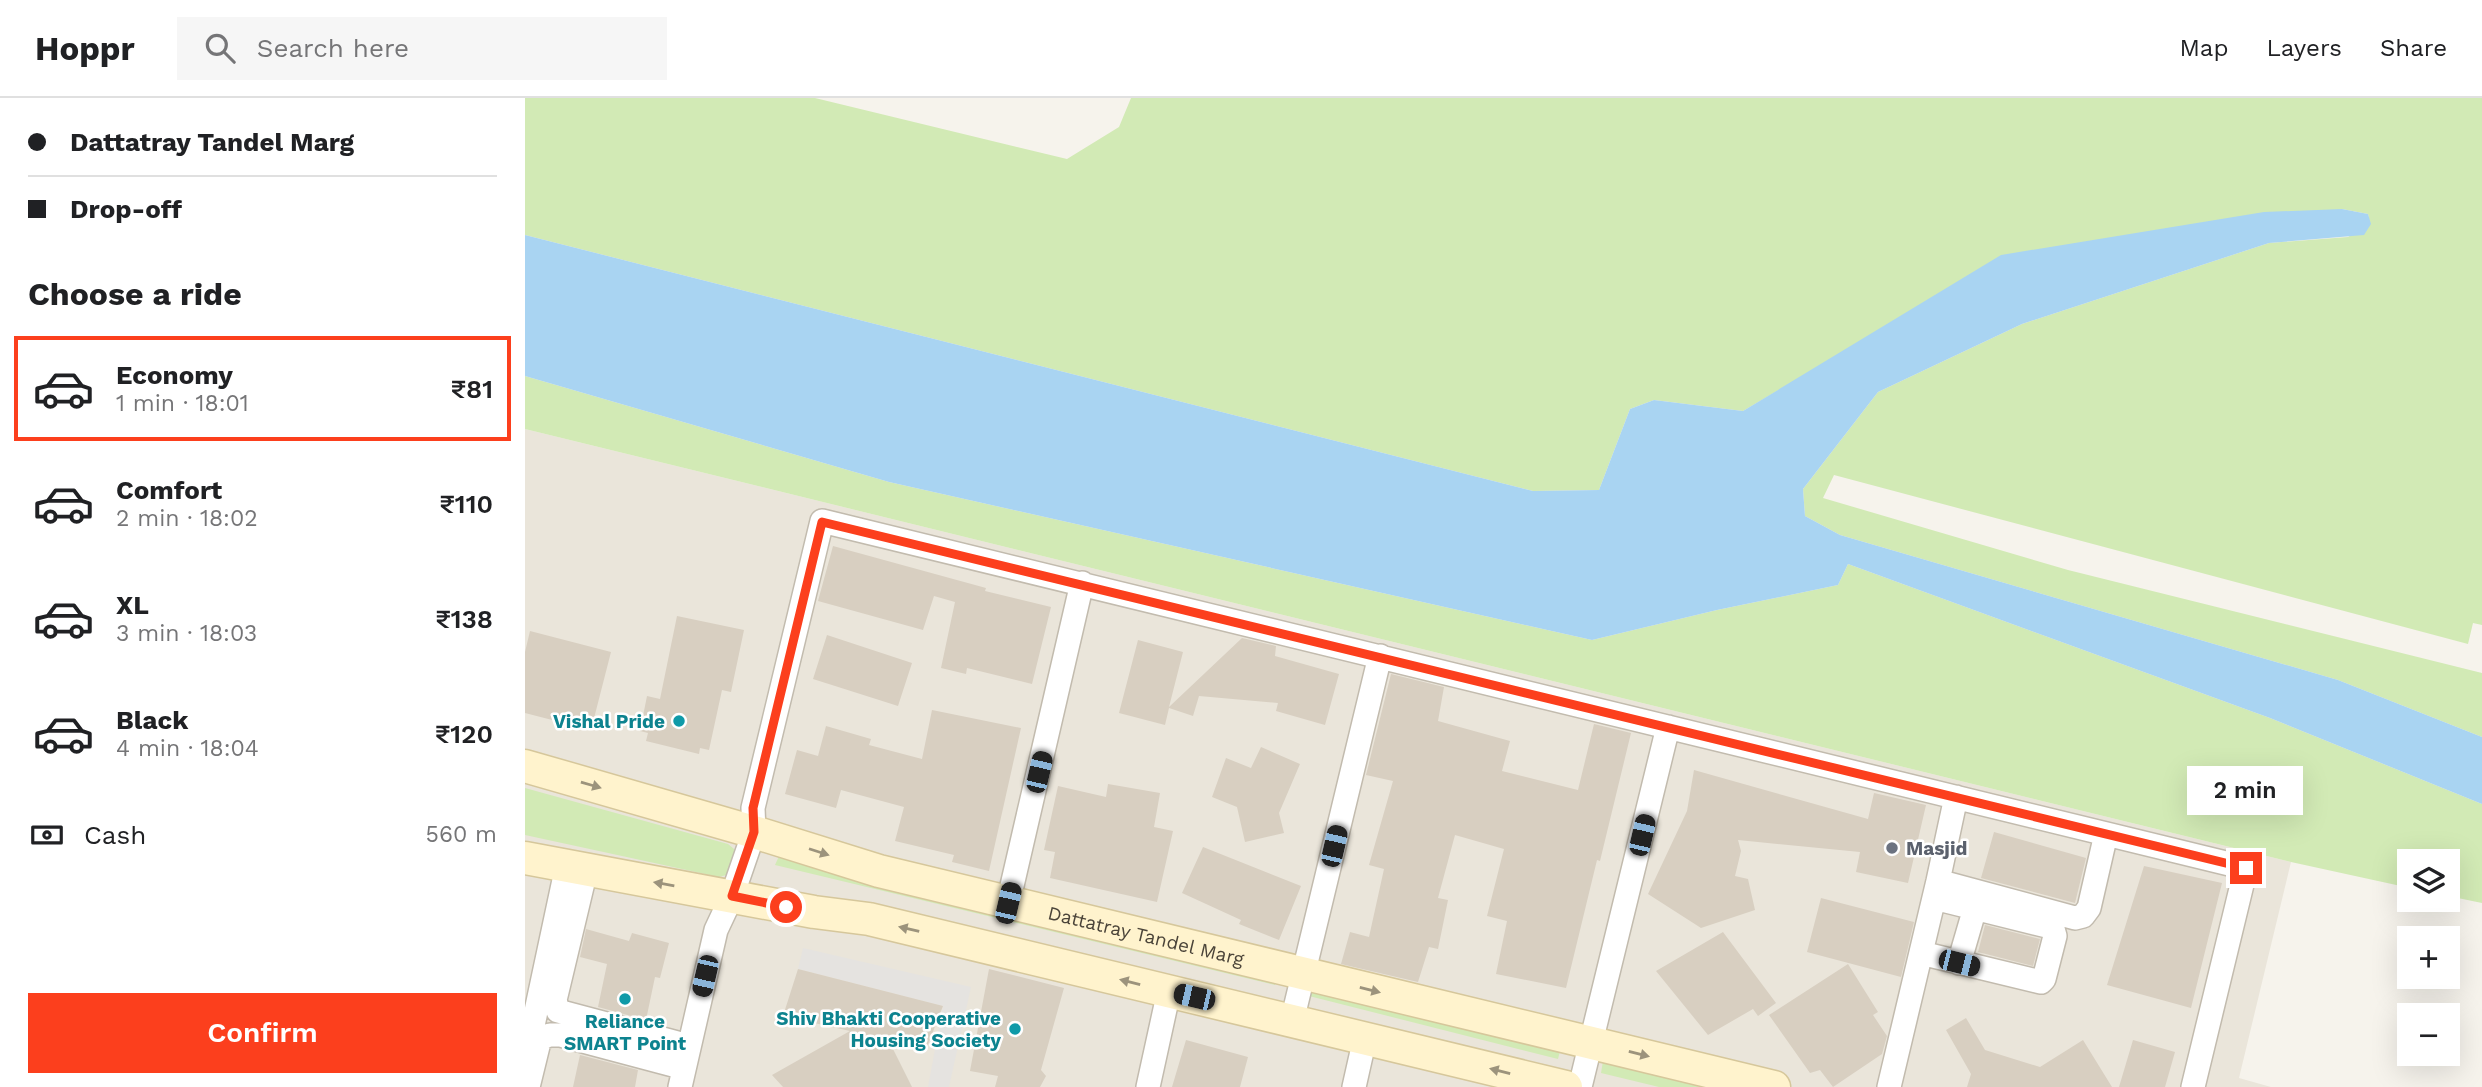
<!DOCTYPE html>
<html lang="en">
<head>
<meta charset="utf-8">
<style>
  :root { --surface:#fff; --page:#f6f6f6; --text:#202124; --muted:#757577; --line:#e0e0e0; --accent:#fc3f1d }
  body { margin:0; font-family:"Work Sans",sans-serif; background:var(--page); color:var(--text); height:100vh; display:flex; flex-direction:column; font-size:26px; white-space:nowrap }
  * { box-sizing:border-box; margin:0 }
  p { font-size:23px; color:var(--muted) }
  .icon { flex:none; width:38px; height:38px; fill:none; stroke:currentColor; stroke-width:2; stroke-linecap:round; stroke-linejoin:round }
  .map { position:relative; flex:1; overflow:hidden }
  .side { display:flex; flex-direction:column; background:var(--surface); width:525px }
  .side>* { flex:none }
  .banner { display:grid; align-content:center; height:154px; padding:0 28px; background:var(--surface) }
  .fabs { position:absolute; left:1872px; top:751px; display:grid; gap:14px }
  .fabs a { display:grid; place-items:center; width:63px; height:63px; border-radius:0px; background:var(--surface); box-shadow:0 7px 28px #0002; font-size:35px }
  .end { position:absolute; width:32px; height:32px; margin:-16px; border:9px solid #fc3f1d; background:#fff; box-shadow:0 0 0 4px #fff }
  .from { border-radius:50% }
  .bubble { position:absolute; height:49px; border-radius:0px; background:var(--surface); box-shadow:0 7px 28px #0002; font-size:23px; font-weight:600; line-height:49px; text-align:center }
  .car { position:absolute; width:21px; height:42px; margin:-21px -10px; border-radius:9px; box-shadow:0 0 5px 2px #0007; background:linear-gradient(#222 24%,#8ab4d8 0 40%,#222 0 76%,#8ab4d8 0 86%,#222 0) }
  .banner b { display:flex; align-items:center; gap:24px; height:66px; font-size:26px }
  .banner b+b { border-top:2px solid var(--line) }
  .banner i { width:18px; height:18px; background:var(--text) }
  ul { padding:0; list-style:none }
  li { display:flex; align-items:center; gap:21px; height:105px; margin:0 14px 10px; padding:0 14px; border:4px solid transparent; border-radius:0px }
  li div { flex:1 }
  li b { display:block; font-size:26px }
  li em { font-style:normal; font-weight:600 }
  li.current { border-color:var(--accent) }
  li>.icon { width:63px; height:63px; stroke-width:1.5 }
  h2 { padding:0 28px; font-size:32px; line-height:84px }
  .pay { display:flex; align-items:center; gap:18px; height:77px; padding:0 28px; font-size:26px }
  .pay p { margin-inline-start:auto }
  .action { display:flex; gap:14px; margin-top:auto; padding:14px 28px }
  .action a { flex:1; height:80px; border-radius:0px; background:var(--accent); color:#fff; font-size:28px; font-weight:600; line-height:80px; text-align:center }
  header { display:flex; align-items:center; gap:42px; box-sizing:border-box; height:98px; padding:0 35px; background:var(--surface); border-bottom:2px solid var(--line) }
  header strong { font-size:33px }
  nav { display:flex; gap:38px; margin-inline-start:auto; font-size:24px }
  .search { width:490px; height:63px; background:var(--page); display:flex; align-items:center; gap:18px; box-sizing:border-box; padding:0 24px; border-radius:0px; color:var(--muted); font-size:26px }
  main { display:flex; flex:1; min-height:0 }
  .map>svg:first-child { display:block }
</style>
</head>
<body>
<header>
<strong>Hoppr</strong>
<div class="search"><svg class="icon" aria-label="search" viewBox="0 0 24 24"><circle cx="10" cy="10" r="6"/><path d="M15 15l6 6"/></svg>Search here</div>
<nav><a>Map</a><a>Layers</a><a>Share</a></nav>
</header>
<main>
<section class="side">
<div class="banner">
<b><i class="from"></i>Dattatray Tandel Marg</b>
<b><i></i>Drop-off</b>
</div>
<h2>Choose a ride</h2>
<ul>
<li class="current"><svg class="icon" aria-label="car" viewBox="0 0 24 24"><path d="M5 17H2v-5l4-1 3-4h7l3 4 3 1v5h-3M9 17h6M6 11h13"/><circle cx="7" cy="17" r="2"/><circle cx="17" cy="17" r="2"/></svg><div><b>Economy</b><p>1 min · 18:01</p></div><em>₹81</em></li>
<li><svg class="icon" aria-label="car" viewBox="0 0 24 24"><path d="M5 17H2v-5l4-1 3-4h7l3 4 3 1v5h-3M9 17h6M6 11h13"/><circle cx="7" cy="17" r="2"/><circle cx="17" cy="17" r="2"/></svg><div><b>Comfort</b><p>2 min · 18:02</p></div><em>₹110</em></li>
<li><svg class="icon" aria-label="car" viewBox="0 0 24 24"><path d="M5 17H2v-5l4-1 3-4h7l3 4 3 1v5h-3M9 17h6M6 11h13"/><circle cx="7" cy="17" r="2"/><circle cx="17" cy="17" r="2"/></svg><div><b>XL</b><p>3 min · 18:03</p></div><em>₹138</em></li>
<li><svg class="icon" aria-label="car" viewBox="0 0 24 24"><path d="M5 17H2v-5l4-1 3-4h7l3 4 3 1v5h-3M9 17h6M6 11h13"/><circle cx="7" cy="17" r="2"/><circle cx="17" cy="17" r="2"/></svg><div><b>Black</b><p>4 min · 18:04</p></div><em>₹120</em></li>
</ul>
<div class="pay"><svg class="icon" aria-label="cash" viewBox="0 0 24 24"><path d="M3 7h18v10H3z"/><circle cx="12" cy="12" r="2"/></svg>Cash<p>560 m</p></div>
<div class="action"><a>Confirm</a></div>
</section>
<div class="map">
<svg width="1957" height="989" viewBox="0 0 1957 989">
  <rect width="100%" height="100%" fill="#f6f3ec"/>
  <!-- residential -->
  <path fill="#eae5da" d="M0,331l1766,433 -52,216 32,9h-1746z"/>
  <!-- green -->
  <path fill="#d2eab5" d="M0,0h290l252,61 52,-32 12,-29h1351v527l-9,-2 -5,21 -634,-169 -11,23 245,72 414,103v64l-144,-57 -498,-145 -35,-19 -2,-27 75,-97 144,-68 247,-81 79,-6 22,-13 -2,-10 -26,-5 -529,161 -70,41 -89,-11 -24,9 -31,81 -66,1 -1008,-256z
    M0,278l364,106 703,158 125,-30 121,-25 10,-21 422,154 212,86v99l-34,-7v-35h-38v27l-119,-26 -1766,-433z
    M0,690l203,56 11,9 -5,20 -15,4 -194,-42z
    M255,756l496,122 -1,9 -500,-120z
    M788,887l249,58 -4,16 -249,-63z
    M1079,957l129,32h-74l-58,-14z"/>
  <!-- parking -->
  <path fill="#e5e3e0" d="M278,850l168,39 -22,100h-21l15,-81 -145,-37z"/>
  <!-- water -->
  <path fill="#a9d4f2" d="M1817,111l26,5 3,10 -7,11 -95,8 -247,81 -144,68 -75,97 2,27 35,19 498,145 144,57v67l-212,-86 -422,-154 -10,21 -121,25 -125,30 -703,-158 -364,-106v-141l1008,256 66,-1 31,-81 24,-9 89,11 258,-156 263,-43z"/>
  <!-- building -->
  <path fill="#d8cfc1" d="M308,448l153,42 -1,3 66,16 -19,77 -65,-16 -1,6 -25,-6 14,-66 -21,-6 -11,34 -105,-29z
    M152,518l67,14 -13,62 -9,-2 -13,60 -9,-2 -1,6 -53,-13 2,-8 -8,-2 7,-35 13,3z
    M5,533l81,21 -20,78 -66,-17v-61z
    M302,537l85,28 -14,43 -85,-27z
    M717,540l34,8 -1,10 64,18 -14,51 -49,-14 2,-8 -79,-7 -6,20 -24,-8 -4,17 -46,-12 19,-73 45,12 -14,55z
    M866,576l53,13 -6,34 72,20 -8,30 76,19 16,-66 37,9 -31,128 -3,-1 -31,128 -70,-14 11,-53 -20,-5 17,-67 -49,-14 -17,63 10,2 -10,49 -9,-2 -11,35 -77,-18 9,-32 19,5 15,-68 -15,-4 24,-84 -27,-6z
    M407,612l89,18 -32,143 -37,-9 2,-7 -59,-14 9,-34 -63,-17 -5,18 -51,-14 12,-44 21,6 8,-30 45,13 -2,6 53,14z
    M736,649l39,17 -21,49 5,20 -39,9 -8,-35 -25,-10 14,-39 25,10z
    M1169,672l174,49 6,-26 52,12 -18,78 -52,-11 4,-20 -122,-12 3,11 -6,25 13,3 7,31 -54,18 -53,-34 39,-83z
    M583,686l52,9 -6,34 19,4 -16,71 -107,-24 5,-26 -11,-2 14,-64 48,11z
    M1469,734l92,26 -11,45 -94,-25z
    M678,749l98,39 -22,54 -40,-16 2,-4 -59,-27z
    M1619,768l78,17 -31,125 -84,-23z
    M1296,800l93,24 -13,55 -94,-25z
    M1460,827l55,14 -7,27 -55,-14z
    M61,831l43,12 3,-8 37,10 -9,35 -5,-1 -9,43 -48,-13 9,-43 -27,-7z
    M1198,834l53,71 -18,13 -5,-7 -45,26 -52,-64z
    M1323,866l30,48 -5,3 14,21 -5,18 -49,33 -13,-17 -10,3 -41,-58z
    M273,871l145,37 -16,41 -39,-8 24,48h-129l-11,-12 78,-44 -67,-15z
    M464,871l75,19 -23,82 5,6 -6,11h-45l3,-11 -28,-5z
    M1441,920l19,32 55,17 43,-27 29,47h-145l4,-13 -25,-44z
    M661,942l62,17 -8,30h-68z
    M1608,942l42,12 -10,35h-46z
    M55,957l58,15 -3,17h-62z"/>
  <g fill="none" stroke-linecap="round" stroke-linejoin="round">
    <!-- street casing -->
    <g stroke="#c2bbae" stroke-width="26">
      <path id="street" d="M61,772l-31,130 3,11 131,35
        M1413,783l137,37 8,-2 6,-8 17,-74
        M483,805l74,-320
        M1396,855l120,29 3,-3 11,-43 -2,-7 -6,-3 -113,-28
        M1434,865l16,-55
        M767,923l88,-365
        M0,965l42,-197
        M3,989l12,-49 10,-3h10l124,33
        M155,989l36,-157 16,-34 22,-64 -1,-24 69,-287 1424,347 -53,219
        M623,989l21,-96
        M829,989l11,-49
        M1055,989l88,-360
        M1364,989l49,-206 18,-84"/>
    </g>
    <!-- secondary casing -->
    <g stroke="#d6c79b" stroke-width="35">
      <g id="secondary">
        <path id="s1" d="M0,668l229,66 125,39 895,216"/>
        <path d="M0,760l289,54 55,7 697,168"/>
      </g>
    </g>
    <!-- street -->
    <use href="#street" stroke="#fff" stroke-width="23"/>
    <!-- secondary -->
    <use href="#secondary" stroke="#fff3cd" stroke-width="32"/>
  </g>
  <!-- one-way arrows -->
  <defs><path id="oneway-solid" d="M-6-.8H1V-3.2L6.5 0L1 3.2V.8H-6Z" transform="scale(1.75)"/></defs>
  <g fill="#9c937c">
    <use href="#oneway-solid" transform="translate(66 687) rotate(16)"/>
    <use href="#oneway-solid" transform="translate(294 754) rotate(18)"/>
    <use href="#oneway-solid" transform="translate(139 786) rotate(-170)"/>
    <use href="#oneway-solid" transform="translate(384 831) rotate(-167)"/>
    <use href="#oneway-solid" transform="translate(605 884) rotate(-166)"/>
    <use href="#oneway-solid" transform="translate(845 892) rotate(14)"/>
    <use href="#oneway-solid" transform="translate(1114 956) rotate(14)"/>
    <use href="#oneway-solid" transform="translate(975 973) rotate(-166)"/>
  </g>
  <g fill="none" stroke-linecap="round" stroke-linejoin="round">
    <!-- route -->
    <path stroke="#fc3f1d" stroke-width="9" d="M261,809l-54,-11 22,-64 -1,-24 69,-286 1424,346"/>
  </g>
  <!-- markers -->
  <g fill="#0f9aa8" stroke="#fff" stroke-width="2.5">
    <circle cx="154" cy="623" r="7"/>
    <circle cx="100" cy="901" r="7"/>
    <circle cx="490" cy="931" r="7"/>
  </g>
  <circle fill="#6b7280" stroke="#fff" stroke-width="2.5" cx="1367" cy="750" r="7"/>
  <g text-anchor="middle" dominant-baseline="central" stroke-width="5" stroke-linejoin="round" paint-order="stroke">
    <!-- culture labels -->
    <g font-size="19" font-weight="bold" fill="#0d838f" stroke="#fff" text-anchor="end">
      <text x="140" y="623">Vishal Pride</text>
      <text x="476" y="920">Shiv Bhakti Cooperative<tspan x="476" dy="22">Housing Society</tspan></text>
      <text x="100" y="923" text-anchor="middle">Reliance<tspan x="100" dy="22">SMART Point</tspan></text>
    </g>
    <!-- worship labels -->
    <g font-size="19" font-weight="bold" fill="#5b616d" stroke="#fff" text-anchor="start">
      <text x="1381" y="750">Masjid</text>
    </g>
    <!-- street labels -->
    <g font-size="19" fill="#4b4439" stroke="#fff">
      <text stroke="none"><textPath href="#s1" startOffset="644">Dattatray Tandel Marg</textPath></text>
    </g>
  </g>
</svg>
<div class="fabs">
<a><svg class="icon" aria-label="layers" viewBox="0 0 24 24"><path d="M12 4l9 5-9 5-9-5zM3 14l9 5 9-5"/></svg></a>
<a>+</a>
<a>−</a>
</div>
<i class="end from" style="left:261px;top:809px"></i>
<i class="end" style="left:1721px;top:770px"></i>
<div class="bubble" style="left:1662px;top:668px;width:116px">2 min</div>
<i class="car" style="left:514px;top:674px;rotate:13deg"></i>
<i class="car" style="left:1117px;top:737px;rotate:13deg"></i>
<i class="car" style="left:809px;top:748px;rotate:13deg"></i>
<i class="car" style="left:483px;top:805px;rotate:13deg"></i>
<i class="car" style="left:1434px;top:865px;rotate:104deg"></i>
<i class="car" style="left:180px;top:878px;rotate:193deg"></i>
<i class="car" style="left:669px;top:899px;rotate:283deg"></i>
</div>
</main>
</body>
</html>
